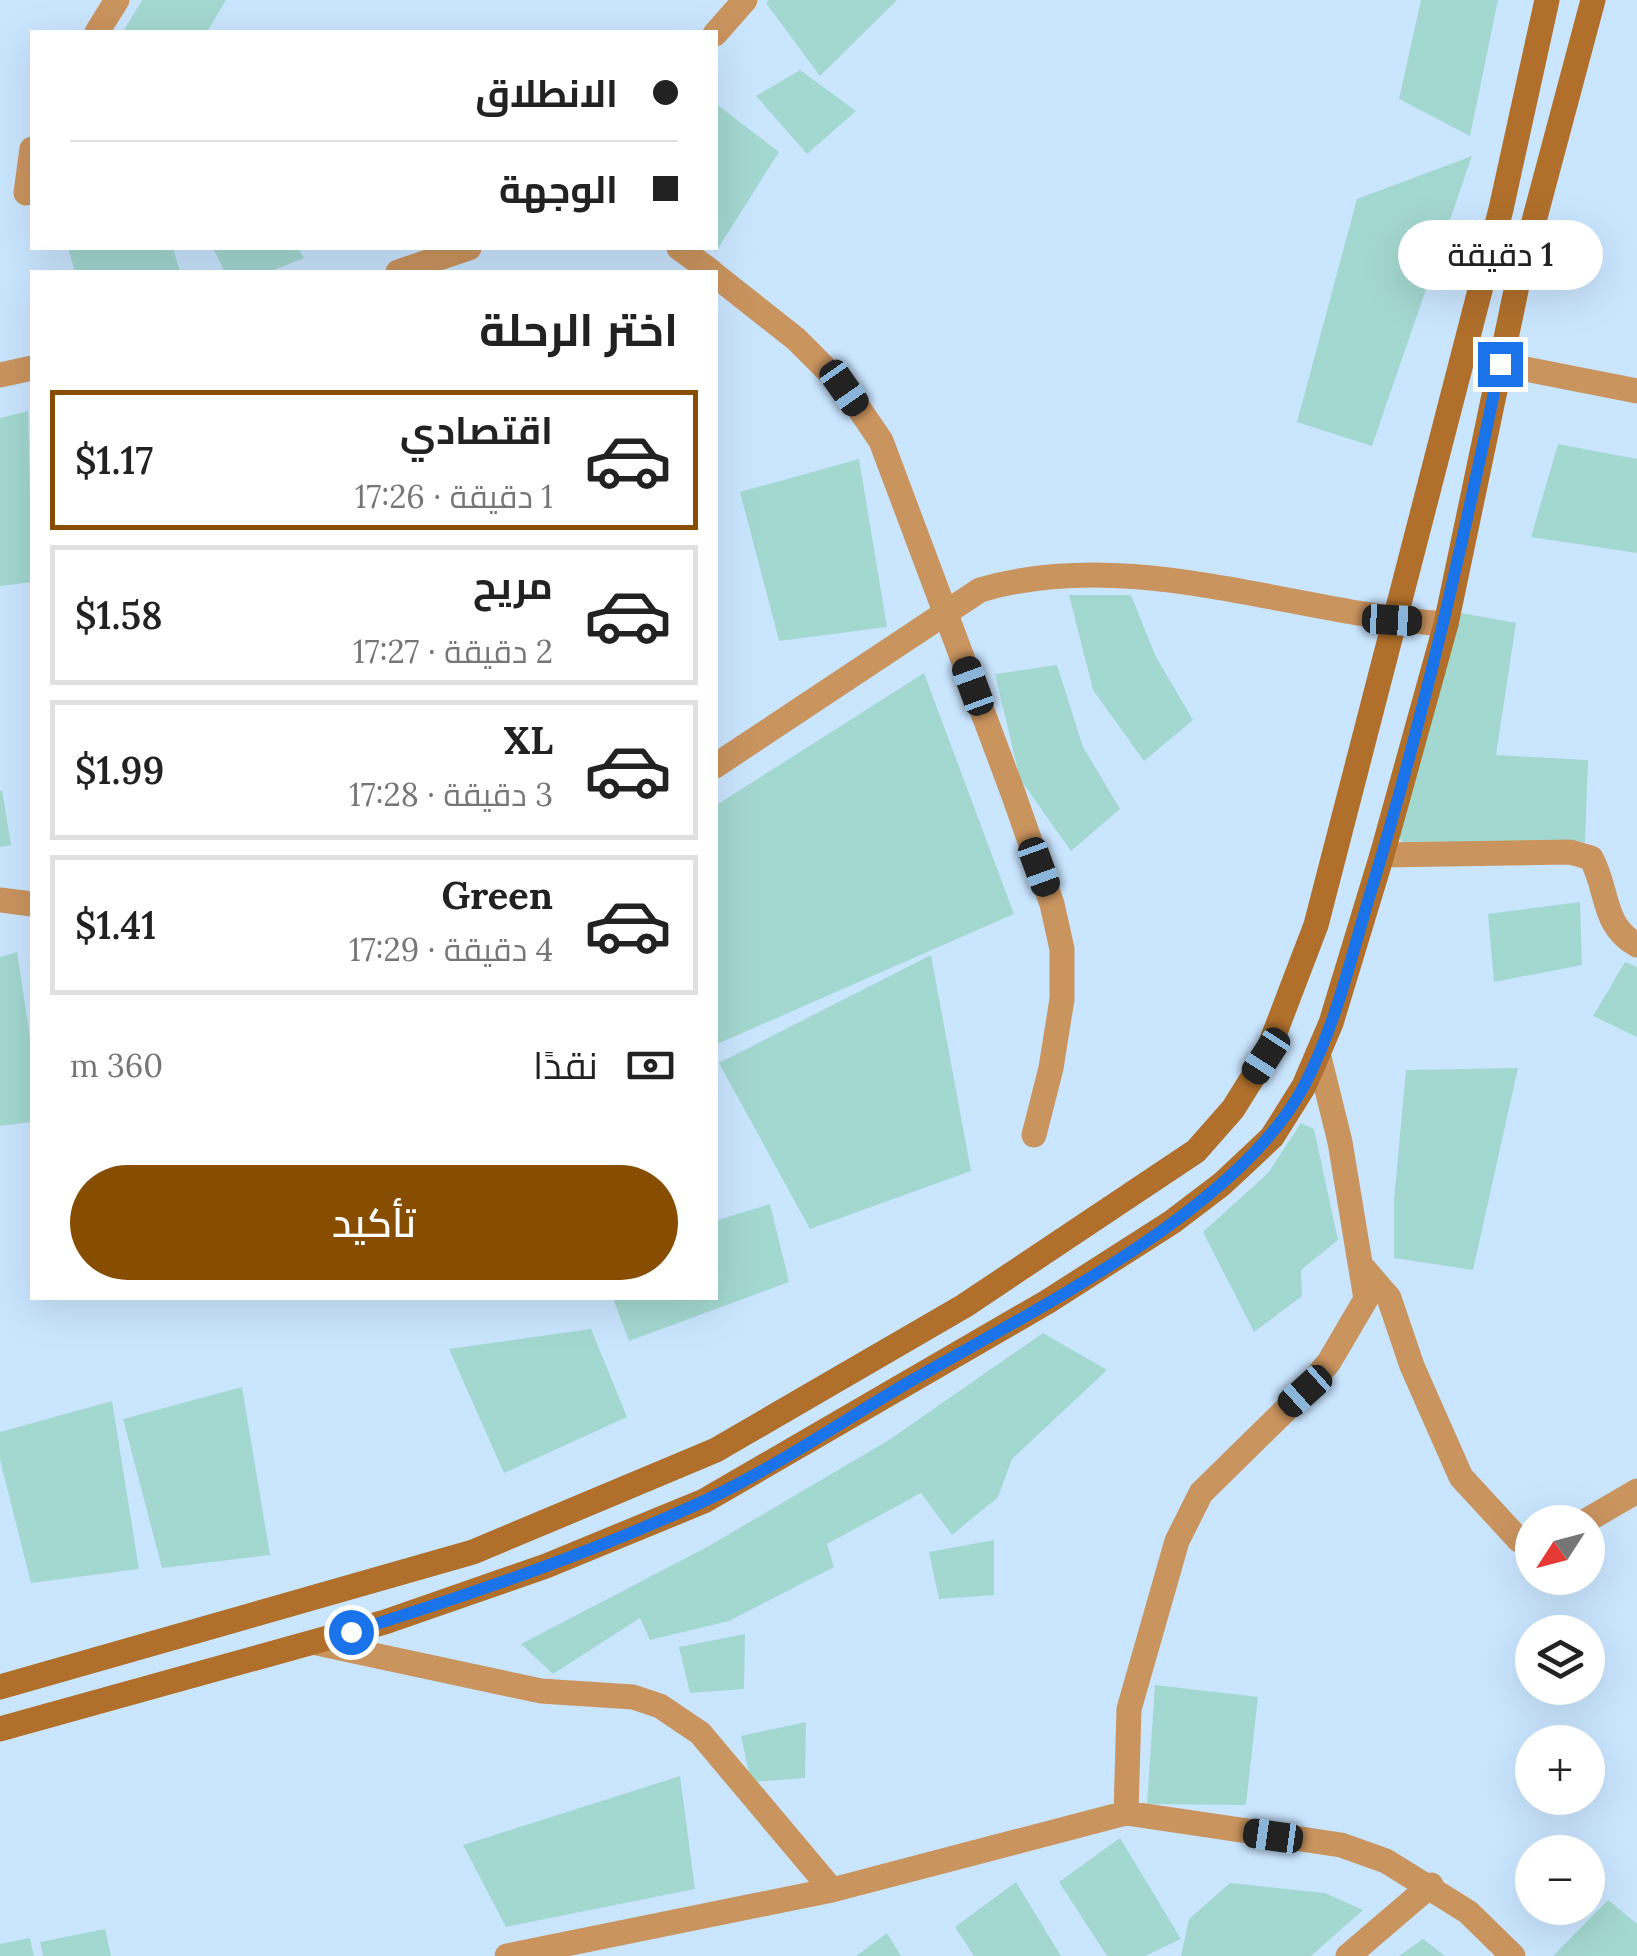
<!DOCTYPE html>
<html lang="ar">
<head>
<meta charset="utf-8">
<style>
  :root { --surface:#fff; --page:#f6f6f6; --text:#222; --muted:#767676; --line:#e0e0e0; --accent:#874e01 }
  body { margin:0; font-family:Lora,Cairo,serif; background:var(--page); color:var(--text); direction:rtl; height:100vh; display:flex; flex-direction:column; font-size:38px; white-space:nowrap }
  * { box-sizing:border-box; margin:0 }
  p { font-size:32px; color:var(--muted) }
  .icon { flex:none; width:55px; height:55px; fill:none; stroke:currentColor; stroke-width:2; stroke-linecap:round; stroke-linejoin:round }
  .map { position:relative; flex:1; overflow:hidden; direction:ltr }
  .panel { position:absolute; left:30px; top:270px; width:688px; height:1030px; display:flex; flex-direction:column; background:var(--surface); border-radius:0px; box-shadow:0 10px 40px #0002; direction:rtl }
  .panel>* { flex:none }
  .top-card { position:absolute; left:30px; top:30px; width:688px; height:220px; border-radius:0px; box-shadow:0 10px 40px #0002; direction:rtl; display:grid; align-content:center; height:220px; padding:0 40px; background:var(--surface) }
  .needle { width:65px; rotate:234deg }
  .fabs { position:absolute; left:1515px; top:1505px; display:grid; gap:20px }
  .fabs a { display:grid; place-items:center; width:90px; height:90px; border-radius:50%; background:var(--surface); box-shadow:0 10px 40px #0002; font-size:50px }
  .end { position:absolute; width:45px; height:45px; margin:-22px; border:12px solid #1a73e8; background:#fff; box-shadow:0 0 0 5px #fff }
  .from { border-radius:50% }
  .bubble { position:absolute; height:70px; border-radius:35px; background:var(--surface); box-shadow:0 10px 40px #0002; font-size:32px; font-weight:600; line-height:70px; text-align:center; direction:rtl }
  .car { position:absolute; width:30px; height:60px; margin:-30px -15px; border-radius:12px; box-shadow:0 0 8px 2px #0007; background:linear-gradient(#222 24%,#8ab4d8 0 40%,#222 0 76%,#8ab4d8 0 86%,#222 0) }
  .top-card b { display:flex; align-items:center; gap:35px; height:95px; font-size:38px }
  .top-card b+b { border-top:2px solid var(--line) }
  .top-card i { width:25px; height:25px; background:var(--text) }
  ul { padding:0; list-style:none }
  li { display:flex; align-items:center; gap:30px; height:140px; margin:0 20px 15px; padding:0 20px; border:5px solid var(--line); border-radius:0px }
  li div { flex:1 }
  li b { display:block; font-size:38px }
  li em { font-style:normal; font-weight:600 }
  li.current { border-color:var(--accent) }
  li>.icon { width:90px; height:90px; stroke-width:1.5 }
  h2 { padding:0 40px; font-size:45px; line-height:120px }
  .pay { display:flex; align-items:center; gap:25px; height:110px; padding:0 40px; font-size:38px }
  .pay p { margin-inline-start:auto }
  .cta { display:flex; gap:20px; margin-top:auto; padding:20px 40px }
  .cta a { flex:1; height:115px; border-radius:60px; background:var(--accent); color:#fff; font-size:40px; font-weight:600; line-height:115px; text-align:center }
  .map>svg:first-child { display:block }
</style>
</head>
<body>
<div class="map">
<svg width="1637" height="1956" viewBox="0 0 1637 1956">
  <rect width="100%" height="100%" fill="#cae6ff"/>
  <!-- building -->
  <path fill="#a3d8d0" d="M142,0h84l-19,32h-84z
    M769,0h128l-77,76 -54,-73z
    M1421,0h77l-28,136 -71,-37z
    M800,70l56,41 -49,43 -51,-58z
    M715,103l64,49 -64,101z
    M1472,156l-100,290 -75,-24 60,-223z
    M68,248h105l7,24h-105z
    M213,248h85l6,10 -35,14h-44z
    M28,411l4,171 -32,4v-168z
    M1558,444l79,15v94l-106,-16z
    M859,459l28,168 -108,14 -39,-149z
    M1069,595h62l25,62 37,63 -49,41 -51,-71z
    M1456,612l60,11 -20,132 92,5 -3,82 -179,6 -9,-14z
    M1057,665l26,82 37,62 -49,42 -51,-72 -25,-105z
    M924,673l90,241 -299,131v-239z
    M2,790l9,55 -11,2v-56z
    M1580,902l2,63 -88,17 -6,-68z
    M17,952l15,98v72l-32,4v-169z
    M931,955l40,216 -161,58 -91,-166z
    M1625,962l12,5v70l-44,-21z
    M1518,1068l-45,202 -79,-12v-58l12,-130z
    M1301,1123l13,6 24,111 -37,30 1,26 -48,36 -51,-100 65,-59z
    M770,1204l19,78 -160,59 -16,-43h102v-77z
    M591,1329l36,88 -123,56 -55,-124z
    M1043,1333l64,37 -95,89 -14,38 -46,38 -31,-42 -94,51 7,23 -105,54 -79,19 -10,-22 -87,56 -32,-30 188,-98 180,-106z
    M242,1387l28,168 -108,13 -39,-149z
    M112,1401l27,168 -108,14 -31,-123v-28z
    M994,1540v55l-55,4 -10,-47z
    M745,1634l-1,55 -54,4 -11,-46z
    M1155,1685l103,12 -12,108 -99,-1z
    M806,1722l-1,56 -54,4 -10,-46z
    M680,1776l15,113 -189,38 -43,-82z
    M1120,1838l61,101 -36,17h-38l-48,-74z
    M1016,1882l45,74h-87l-19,-29z
    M1230,1883l95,10 38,17 -52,46h-130l8,-37z
    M1608,1900l29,24v32h-84z
    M105,1929l6,27h-68l-3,-14z
    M887,1933l14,23h-45z
    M30,1938l4,18h-34v-12z
    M1423,1939l22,17h-46z"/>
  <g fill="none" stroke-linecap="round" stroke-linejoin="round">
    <!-- street -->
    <path stroke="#ca945f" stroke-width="25" d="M97,32l20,-32
      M715,34l30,-34
      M26,193l6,-44
      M679,248l33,24
      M398,272l71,-24
      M715,275l81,64 49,49 36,53 132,352 39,111 10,45v50l-11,69 -17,67
      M1500,364l137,27
      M0,375l32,-7
      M715,766l265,-176c153,-45 313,24 466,34
      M1382,855l188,-3 21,6c18,32 10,67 46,87
      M0,900l32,4
      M1364,1269l25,29 23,68 49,111 58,63 13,-3
      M1584,1522l53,-31
      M317,1643l224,48 92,6 27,9 40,27 132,157
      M1126,1813l3,-104 48,-168 24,-48 104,-102 24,-29 37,-63 -26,-157 -22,-89
      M507,1956l325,-66 294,-77 215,32 45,16 82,51 45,44
      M1348,1956l83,-71"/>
    <!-- secondary -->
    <path stroke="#b0702b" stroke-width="25" d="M0,1687l473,-135 243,-102 248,-144 232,-155 37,-42 33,-53 50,-131 185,-716 46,-209
      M0,1729l385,-107 161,-56 158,-65 343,-199 125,-80 50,-38 50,-47 32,-51 27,-63 51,-168 64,-231 72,-343 75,-281"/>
  </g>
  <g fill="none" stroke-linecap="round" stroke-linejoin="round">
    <!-- route -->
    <path stroke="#1a73e8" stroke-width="12" d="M351,1632c118,-37 238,-78 351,-130 69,-32 136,-78 202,-117 123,-72 333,-173 400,-299 32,-61 47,-129 67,-195 53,-173 92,-349 129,-527"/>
  </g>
</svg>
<div class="fabs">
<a><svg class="needle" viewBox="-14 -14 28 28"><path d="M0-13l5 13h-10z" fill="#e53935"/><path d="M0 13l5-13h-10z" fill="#767676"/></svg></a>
<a><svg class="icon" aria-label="layers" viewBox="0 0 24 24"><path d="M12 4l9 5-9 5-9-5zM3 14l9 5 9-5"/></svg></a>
<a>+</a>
<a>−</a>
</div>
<i class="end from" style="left:351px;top:1632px"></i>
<i class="end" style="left:1500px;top:364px"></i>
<div class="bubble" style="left:1398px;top:220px;width:205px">1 دقيقة</div>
<i class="car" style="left:844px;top:388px;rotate:145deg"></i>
<i class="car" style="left:1392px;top:620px;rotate:93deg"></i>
<i class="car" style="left:973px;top:686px;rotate:340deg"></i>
<i class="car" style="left:1039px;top:867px;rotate:160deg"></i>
<i class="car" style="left:1266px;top:1056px;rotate:213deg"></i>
<i class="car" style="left:1305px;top:1391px;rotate:228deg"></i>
<i class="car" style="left:1273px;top:1836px;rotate:278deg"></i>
<div class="top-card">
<b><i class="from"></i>الانطلاق</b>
<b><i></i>الوجهة</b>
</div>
<section class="panel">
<h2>اختر الرحلة</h2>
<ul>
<li class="current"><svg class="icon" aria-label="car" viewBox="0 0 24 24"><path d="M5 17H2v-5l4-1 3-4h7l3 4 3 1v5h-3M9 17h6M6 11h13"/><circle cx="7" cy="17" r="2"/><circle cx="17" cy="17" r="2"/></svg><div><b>اقتصادي</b><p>1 دقيقة · 17:26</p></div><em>$1.17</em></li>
<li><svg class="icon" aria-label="car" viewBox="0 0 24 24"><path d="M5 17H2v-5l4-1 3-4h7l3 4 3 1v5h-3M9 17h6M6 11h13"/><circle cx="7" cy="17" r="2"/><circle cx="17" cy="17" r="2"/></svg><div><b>مريح</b><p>2 دقيقة · 17:27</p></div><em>$1.58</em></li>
<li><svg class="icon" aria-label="car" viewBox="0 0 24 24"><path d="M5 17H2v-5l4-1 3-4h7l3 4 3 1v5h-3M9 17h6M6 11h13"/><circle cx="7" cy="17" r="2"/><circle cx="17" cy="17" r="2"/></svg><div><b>XL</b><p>3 دقيقة · 17:28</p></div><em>$1.99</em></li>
<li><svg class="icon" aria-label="car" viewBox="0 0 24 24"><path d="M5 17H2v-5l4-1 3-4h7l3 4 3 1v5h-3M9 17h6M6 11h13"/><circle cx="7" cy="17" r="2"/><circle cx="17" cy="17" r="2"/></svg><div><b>Green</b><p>4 دقيقة · 17:29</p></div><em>$1.41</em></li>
</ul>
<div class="pay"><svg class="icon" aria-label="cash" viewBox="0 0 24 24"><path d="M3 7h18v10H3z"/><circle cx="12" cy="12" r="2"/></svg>نقدًا<p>360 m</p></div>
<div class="cta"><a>تأكيد</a></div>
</section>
</div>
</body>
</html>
